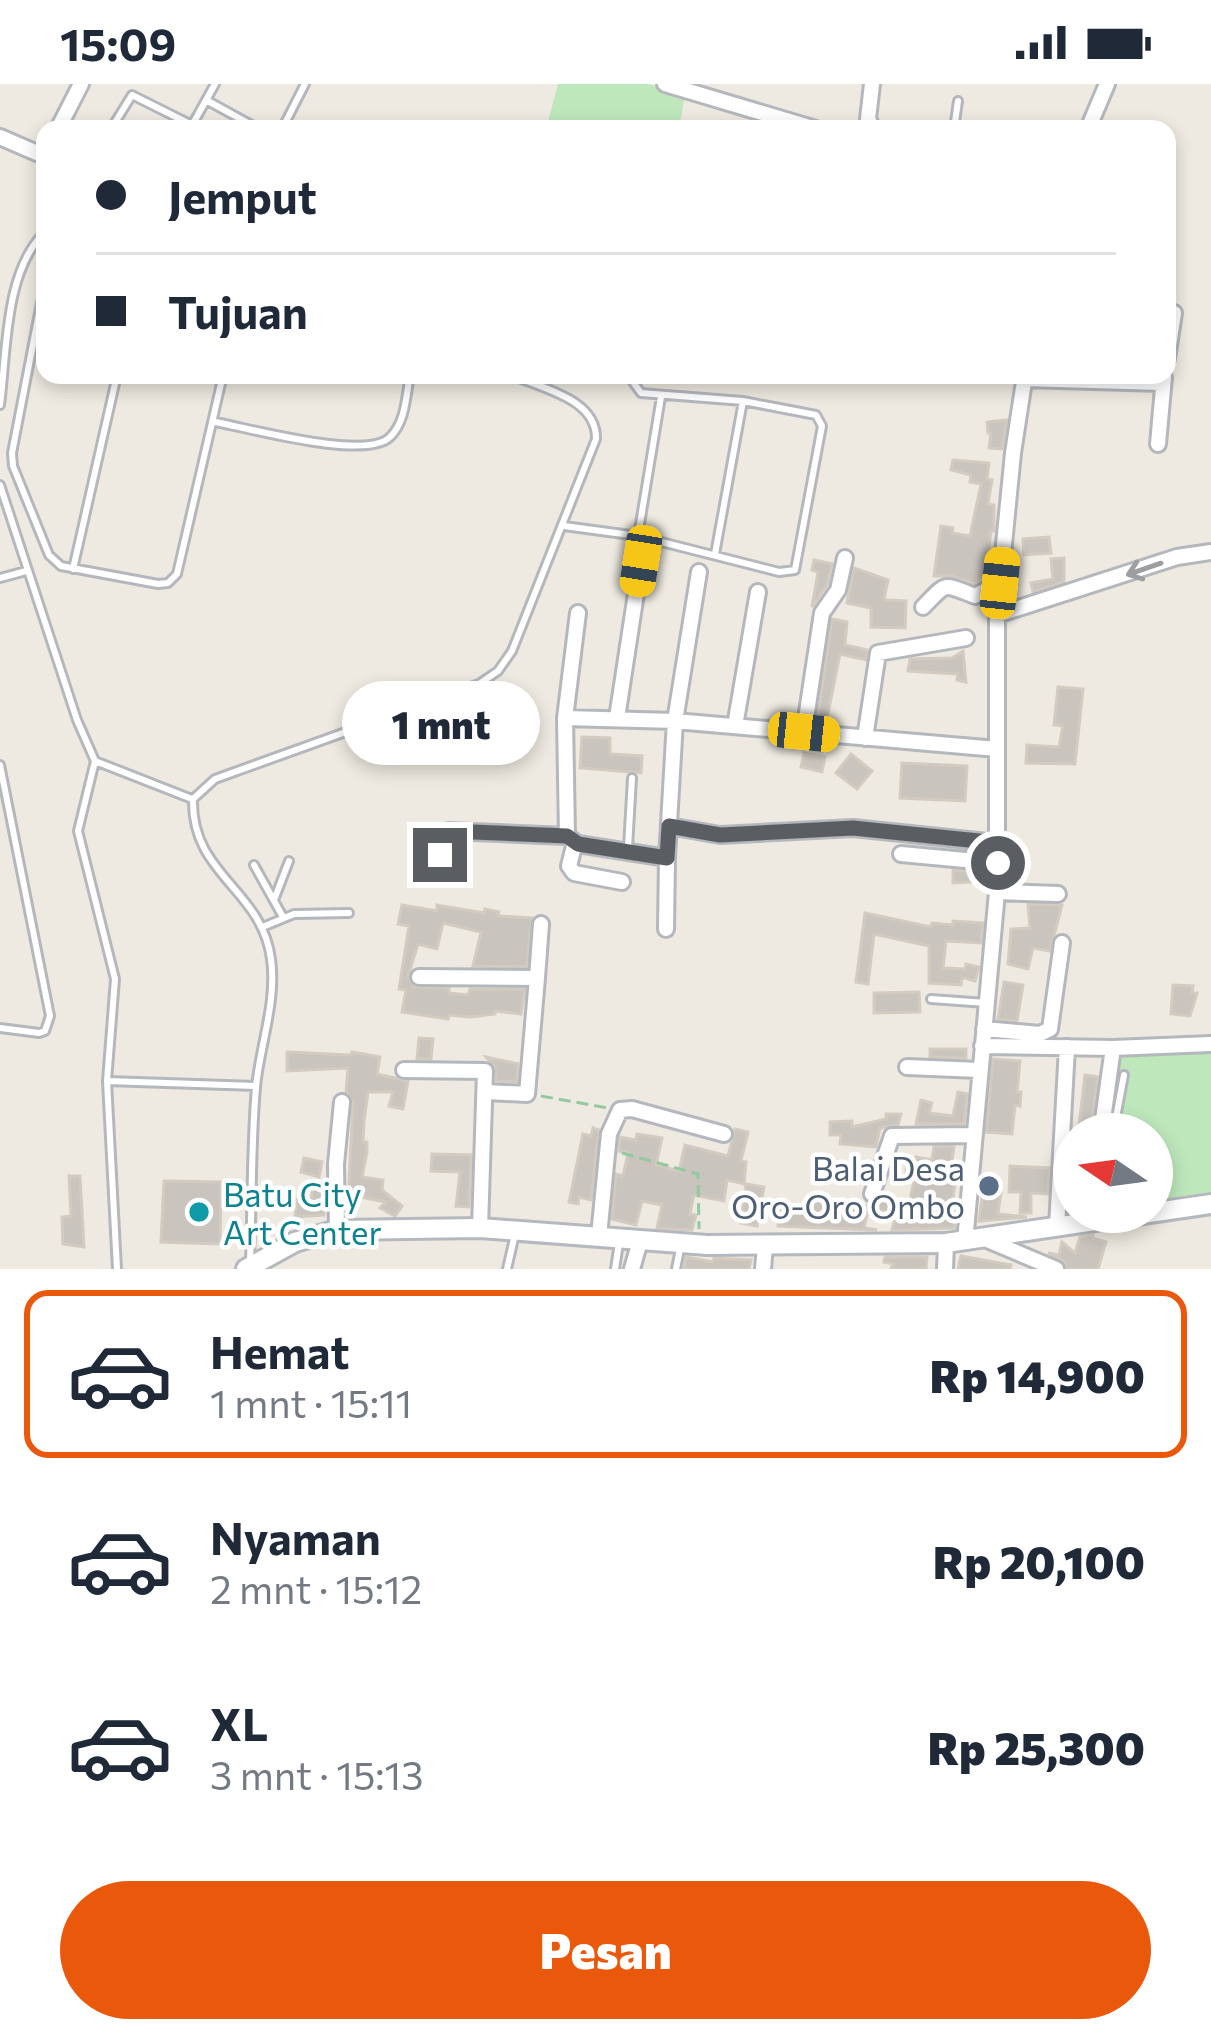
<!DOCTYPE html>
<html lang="id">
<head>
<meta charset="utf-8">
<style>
  :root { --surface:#fff; --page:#f2f2f3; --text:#1f2937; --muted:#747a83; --line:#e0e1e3; --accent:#ea580c }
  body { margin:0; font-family:Commissioner,sans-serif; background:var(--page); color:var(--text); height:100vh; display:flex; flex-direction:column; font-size:45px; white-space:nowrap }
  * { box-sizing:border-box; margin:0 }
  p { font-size:39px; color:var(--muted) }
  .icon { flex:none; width:66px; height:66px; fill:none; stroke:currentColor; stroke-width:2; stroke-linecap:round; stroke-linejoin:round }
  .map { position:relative; height:1185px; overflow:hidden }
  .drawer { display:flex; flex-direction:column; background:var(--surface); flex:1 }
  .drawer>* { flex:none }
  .guide { position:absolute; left:36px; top:36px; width:1140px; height:264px; border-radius:24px; box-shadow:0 6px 18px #0003; display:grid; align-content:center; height:264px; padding:0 60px; background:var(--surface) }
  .needle { width:78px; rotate:283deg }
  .controls { position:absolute; left:1053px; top:1029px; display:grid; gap:24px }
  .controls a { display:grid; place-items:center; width:120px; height:120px; border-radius:50%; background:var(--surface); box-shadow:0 6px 18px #0003; font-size:60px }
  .end { position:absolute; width:54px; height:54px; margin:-27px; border:15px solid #5a5e63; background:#fff; box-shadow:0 0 0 6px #fff }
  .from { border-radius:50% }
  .bubble { position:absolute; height:84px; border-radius:42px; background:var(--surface); box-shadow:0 6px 18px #0003; font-size:39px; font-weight:800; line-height:84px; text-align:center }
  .car { position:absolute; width:36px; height:72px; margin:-36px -18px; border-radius:15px; box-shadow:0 0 9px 3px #0007; background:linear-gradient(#f5c518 24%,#345 0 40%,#f5c518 0 76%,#345 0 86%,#f5c518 0) }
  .guide b { display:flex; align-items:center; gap:42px; height:114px; font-size:45px }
  .guide b+b { border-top:3px solid var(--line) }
  .guide i { width:30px; height:30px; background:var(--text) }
  ul { padding:21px 0 0; list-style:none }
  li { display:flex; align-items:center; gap:36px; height:168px; margin:0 24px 18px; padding:0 36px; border:6px solid transparent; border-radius:24px }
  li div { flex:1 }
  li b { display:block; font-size:45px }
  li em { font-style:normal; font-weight:800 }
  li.current { border-color:var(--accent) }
  li>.icon { width:108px; height:108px; stroke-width:1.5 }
  .button { display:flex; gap:24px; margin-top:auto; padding:24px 60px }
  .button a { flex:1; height:138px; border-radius:72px; background:var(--accent); color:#fff; font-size:48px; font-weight:800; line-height:138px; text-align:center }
  .status { display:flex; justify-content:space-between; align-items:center; height:84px; padding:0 60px; background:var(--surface); direction:ltr }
  .status svg { height:33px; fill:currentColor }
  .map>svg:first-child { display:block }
</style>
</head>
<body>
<div class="status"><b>15:09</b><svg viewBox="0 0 49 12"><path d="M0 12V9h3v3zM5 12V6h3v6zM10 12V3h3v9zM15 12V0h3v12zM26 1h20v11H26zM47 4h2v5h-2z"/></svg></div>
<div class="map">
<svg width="1211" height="1185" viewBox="0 0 1211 1185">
  <rect width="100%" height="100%" fill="#eeeae1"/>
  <!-- green -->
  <path fill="#bee7bc" d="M558,0h90l37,11 -6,34h-133z
    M1211,967v142l-59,9v-68h-44l10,-79z"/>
  <!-- building -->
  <path fill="#c9c4be" stroke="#d3cbbf" stroke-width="3" d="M1007,336l-5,29 -13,-1 2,-15h-3l-1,-11z
    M953,376l36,3 -2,16 5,1 -4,24 6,1v26h-3l-5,42 -12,11 -22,-8h-18l7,-50 12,2 -1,5 18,3 11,-52 -11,-2 1,-7 -20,-5z
    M1049,453l2,16 -27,2 -1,-16z
    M1064,474v24l-31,10 -2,-9 22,-4 -2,-20z
    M814,476l18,4 -5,21 -15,22 6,-35 -6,-2z
    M854,484l34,12 -4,20 22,1 -1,27 -34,-1v-19l-24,-5z
    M832,535l15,3 -2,23 22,5 -1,10 -26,-6 -14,69 -9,-1z
    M963,567l3,31 -9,-2 1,-6 -50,-3 2,-12 42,-1z
    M1058,603l25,2 -8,75 -49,-1 1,-18 32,2 4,-21 -9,-1z
    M582,653l28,1v16l32,2 -1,17 -61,-5z
    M804,669l21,4 -3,15 -21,-5z
    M851,670l21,17 -15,18 -21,-16z
    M902,679l65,3 -2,35 -65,-3z
    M953,786l33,3v8l-33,2z
    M1028,820l34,1 -12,46 -17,-3 -5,21 -20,-5 3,-35 19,-1z
    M402,821l35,6v-6l47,8 1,-4 14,3 -1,4 34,2 -5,49 -54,-1 8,-34 -38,-9 -6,26 -19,-5 -10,32 6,11 35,1v5l19,2 2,-6h55l-4,25 -26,-3v3l-25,3 -21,-2 -1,4 -46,-7 4,-22 -7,-1 10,-63 -11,-2z
    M865,829l66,14 1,-4 21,2v-4l30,2 -2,20 -35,-2 -3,27 22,1 1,-5 13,3 -4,14 -13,-4 -1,8 -32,-2v-37l-55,-12 -6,50 -12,-2z
    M1004,898l19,3 -6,36 -19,-2z
    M1173,901l20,1 -1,7h5l-7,23 -19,-2z
    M919,908l1,20 -46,1v-20z
    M419,954l14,1 -2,20h-14z
    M930,965h36v9l-36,-1z
    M287,968l64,3 1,-3 28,5 -3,17 31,7 -5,28 -14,-3 4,-14h-25l-4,29 -1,21h4v10l-5,25 21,3 -1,10 20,16 -7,10 -15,-8 6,-6 -26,-5 -2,7 -10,-2 5,-99 -7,-11 2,-24 -61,3z
    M486,973l32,7 -1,18 -21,-1 -1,-14z
    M993,975l27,2 -3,31h4l-1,14 -5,-1 -3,29 -26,-2z
    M1085,991l13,2 -8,57h-12z
    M958,1008l9,2 -3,30h-48l5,-24 11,3 -3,10 24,3z
    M886,1030h15l-3,11 -18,3 -4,19 -36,-3 1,-9h-11v-13l22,-1v6l34,-8z
    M593,1044l6,2 -8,70 -12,-3 -1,7 -9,-2 14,-68 8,2z
    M735,1045l13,3 -7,29 5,1 -2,22 -17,-4 -3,21 -30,-6 -4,19 6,1 -4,15 -35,-2 5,-23 -20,-4 -6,24 -24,-6 4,-45 7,2 5,-23 -9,-2 1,-14 16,3 1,-6 25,4 -6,27 23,6 6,-26 43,11z
    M954,1062l-4,28 6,2 -5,36h4v16l-63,2 4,-16 -26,-5 13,-11 26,6 5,-23 -10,-2 3,-11 7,1 2,-12 16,3 2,-13z
    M432,1070l39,1 -2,52 -13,-1 4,-34 -29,-1z
    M304,1074l18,4 -3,15 -18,-5z
    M1010,1082l39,2 -1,26 -17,-1v20h-11l1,-21h-12z
    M69,1092h11l4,71 -21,-3 -1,-27 9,-1z
    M164,1097l57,1 -1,62 -59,-2z
    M746,1100l18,3 -7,39 -16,-3z
    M313,1102l12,2 -1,27 -29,2 2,-18 14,2z
    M983,1106l18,2 -3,22 29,3 -48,4z
    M808,1113l61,9 -5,22 13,2 -99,-4 2,-16 27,3z
    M1093,1151v3l13,4 -8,27h-31l-3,-8 -16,-8 11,2 3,-13 13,11 5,-16z
    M961,1172l50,9 -1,4h-52z
    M686,1173l27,5 1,-4 37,2 -2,9h-65z
    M885,1173h42l-1,12h-35l2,-5 -9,-2z"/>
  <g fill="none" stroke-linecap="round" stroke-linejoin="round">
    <!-- lane casing -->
    <g stroke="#b4b8bd" stroke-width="12">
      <path id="lane" d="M206,16l53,29
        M111,45l21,-34 60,30
        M190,45l25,-45
        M282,45l23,-45
        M954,45l4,-28
        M45,198l-33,171 1,13 36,89 12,11 97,18 10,-1 9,-9 46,-199
        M0,321c7,-52 4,-134 45,-173
        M215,338c34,6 151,39 175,15 16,-15 16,-42 20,-62
        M0,401l77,235 18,41 -17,70 37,148 -8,102 10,188
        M564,442l74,10 141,36 16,-2 27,-144 -6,-11 -73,-14 -102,-8 -13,-18
        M638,452l23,-139
        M715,470l28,-153
        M73,485l44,-194
        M0,494l26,-7
        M95,677l97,38
        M0,681l50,251 -5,15 -6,2 -39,-5
        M628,764l4,-70
        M254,781l29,52
        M274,816l15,-39
        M265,842l29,-12 55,-1
        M931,915l55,4
        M107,997l149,5
        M1113,1050l11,-59
        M250,1178c2,-58 1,-117 6,-175 4,-42 21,-85 15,-128 -9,-70 -80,-84 -78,-160l22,-20 264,-95 19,-13 14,-20 84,-212c1,-40 -53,-50 -84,-64
        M507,1185l8,-35
        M615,1185l4,-26
        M676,1185l4,-20"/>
    </g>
    <!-- street casing -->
    <g stroke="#b4b8bd" stroke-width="20">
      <path id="street" d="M665,0l151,45
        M872,0l-4,35 5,10
        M58,45l23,-45
        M1088,45l19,-45
        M0,53l37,16 8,-2
        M1167,275l7,-46
        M1024,295l139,4
        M1158,360l6,-67
        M923,523c25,-25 18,-24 52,-11l25,-14
        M578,529l-13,105 110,3 322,28
        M997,531l180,-58 34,-5
        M617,634l24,-157
        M735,642l23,-134
        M804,648l18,-119 16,-23 7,-32
        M865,654l13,-85 88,-15
        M669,742l51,9 133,-7 144,15
        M567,752l11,8 89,14 -1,71
        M575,758l-6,24 5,7 48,9
        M901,770l96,9
        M440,771l3,-21 6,-3 118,5 -2,-118
        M667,774l8,-137 24,-149
        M997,808l61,2
        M419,893l118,1 -10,116 -40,-2
        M537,894l4,-54
        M984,945l56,5 10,-5 12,-86
        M982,962l131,2
        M907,983l72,3
        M404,986l81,1 -5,157
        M1101,1050l12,-86 98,-4
        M872,1110l20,-58 80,-1
        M1057,1143l10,-180
        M337,1146l-1,-66 6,-62
        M599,1152l10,-102 11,-24 12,-1 92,25
        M985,1155l71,30
        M965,1158l32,-350v-277l16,-162 12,-78
        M632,1185l8,-28
        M763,1185l2,-23
        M945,1185l1,-26"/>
    </g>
    <!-- secondary casing -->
    <g stroke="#b5b9bf" stroke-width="24">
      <path id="secondary" d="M246,1185l49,-27 42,-12 143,-2 227,17 239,-2 265,-39"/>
    </g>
    <!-- path -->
    <path stroke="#94c9a0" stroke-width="3" stroke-dasharray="12 6" stroke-linecap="butt" d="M541,1012l67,12
      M622,1069l76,21 1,55"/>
    <!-- lane -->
    <use href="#lane" stroke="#fff" stroke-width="6"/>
    <!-- street -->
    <use href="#street" stroke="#fff" stroke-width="14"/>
    <!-- secondary -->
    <use href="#secondary" stroke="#fff" stroke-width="18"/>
  </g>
  <!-- one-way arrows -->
  <defs><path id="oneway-shaft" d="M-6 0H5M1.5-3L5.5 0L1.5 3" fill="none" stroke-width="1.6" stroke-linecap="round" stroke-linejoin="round" transform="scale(3)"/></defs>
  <use stroke="#9c9ea1" href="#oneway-shaft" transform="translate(1144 485) rotate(161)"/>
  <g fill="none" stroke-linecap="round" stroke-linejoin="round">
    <!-- route -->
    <path stroke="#5a5e63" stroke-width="15" d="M440,771l3,-21 5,-3 119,5 11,8 89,14 2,-32 51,9 133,-7 145,15v20"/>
  </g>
  <!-- markers -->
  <circle fill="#5c6f8a" stroke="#fff" stroke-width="4.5" cx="989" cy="1102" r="12"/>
  <circle fill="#0f9aa8" stroke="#fff" stroke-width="4.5" cx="199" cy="1128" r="12"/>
  <g text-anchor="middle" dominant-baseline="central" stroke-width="9" stroke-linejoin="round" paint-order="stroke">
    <!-- service labels -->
    <g font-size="33" fill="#4e5e75" stroke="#fff" text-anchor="end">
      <text x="965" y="1083">Balai Desa<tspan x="965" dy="38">Oro-Oro Ombo</tspan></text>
    </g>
    <!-- culture labels -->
    <g font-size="33" fill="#0d838f" stroke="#fff" text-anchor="start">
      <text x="223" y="1109">Batu City<tspan x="223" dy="38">Art Center</tspan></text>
    </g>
  </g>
</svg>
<div class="controls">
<a><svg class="needle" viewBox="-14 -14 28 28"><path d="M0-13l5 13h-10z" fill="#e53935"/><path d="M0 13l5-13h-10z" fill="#747a83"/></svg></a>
</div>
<i class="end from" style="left:998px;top:779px"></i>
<i class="end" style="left:440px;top:771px"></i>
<div class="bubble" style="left:342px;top:597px;width:198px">1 mnt</div>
<i class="car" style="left:641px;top:477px;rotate:189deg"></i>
<i class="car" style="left:1000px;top:499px;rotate:6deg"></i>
<i class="car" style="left:804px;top:648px;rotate:96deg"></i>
<div class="guide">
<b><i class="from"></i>Jemput</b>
<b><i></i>Tujuan</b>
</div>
</div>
<section class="drawer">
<ul>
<li class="current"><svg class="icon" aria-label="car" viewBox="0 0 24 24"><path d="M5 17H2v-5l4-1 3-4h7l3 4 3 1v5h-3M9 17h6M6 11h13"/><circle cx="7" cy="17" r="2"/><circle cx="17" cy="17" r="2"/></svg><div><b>Hemat</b><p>1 mnt · 15:11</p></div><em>Rp 14,900</em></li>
<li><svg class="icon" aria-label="car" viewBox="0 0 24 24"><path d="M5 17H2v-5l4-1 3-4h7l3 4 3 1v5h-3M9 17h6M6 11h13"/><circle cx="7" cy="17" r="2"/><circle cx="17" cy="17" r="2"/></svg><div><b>Nyaman</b><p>2 mnt · 15:12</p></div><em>Rp 20,100</em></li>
<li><svg class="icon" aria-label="car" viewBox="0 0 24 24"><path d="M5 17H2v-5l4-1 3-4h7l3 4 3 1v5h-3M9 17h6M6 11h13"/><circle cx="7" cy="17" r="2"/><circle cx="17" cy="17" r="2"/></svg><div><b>XL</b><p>3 mnt · 15:13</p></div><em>Rp 25,300</em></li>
</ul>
<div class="button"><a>Pesan</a></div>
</section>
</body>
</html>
